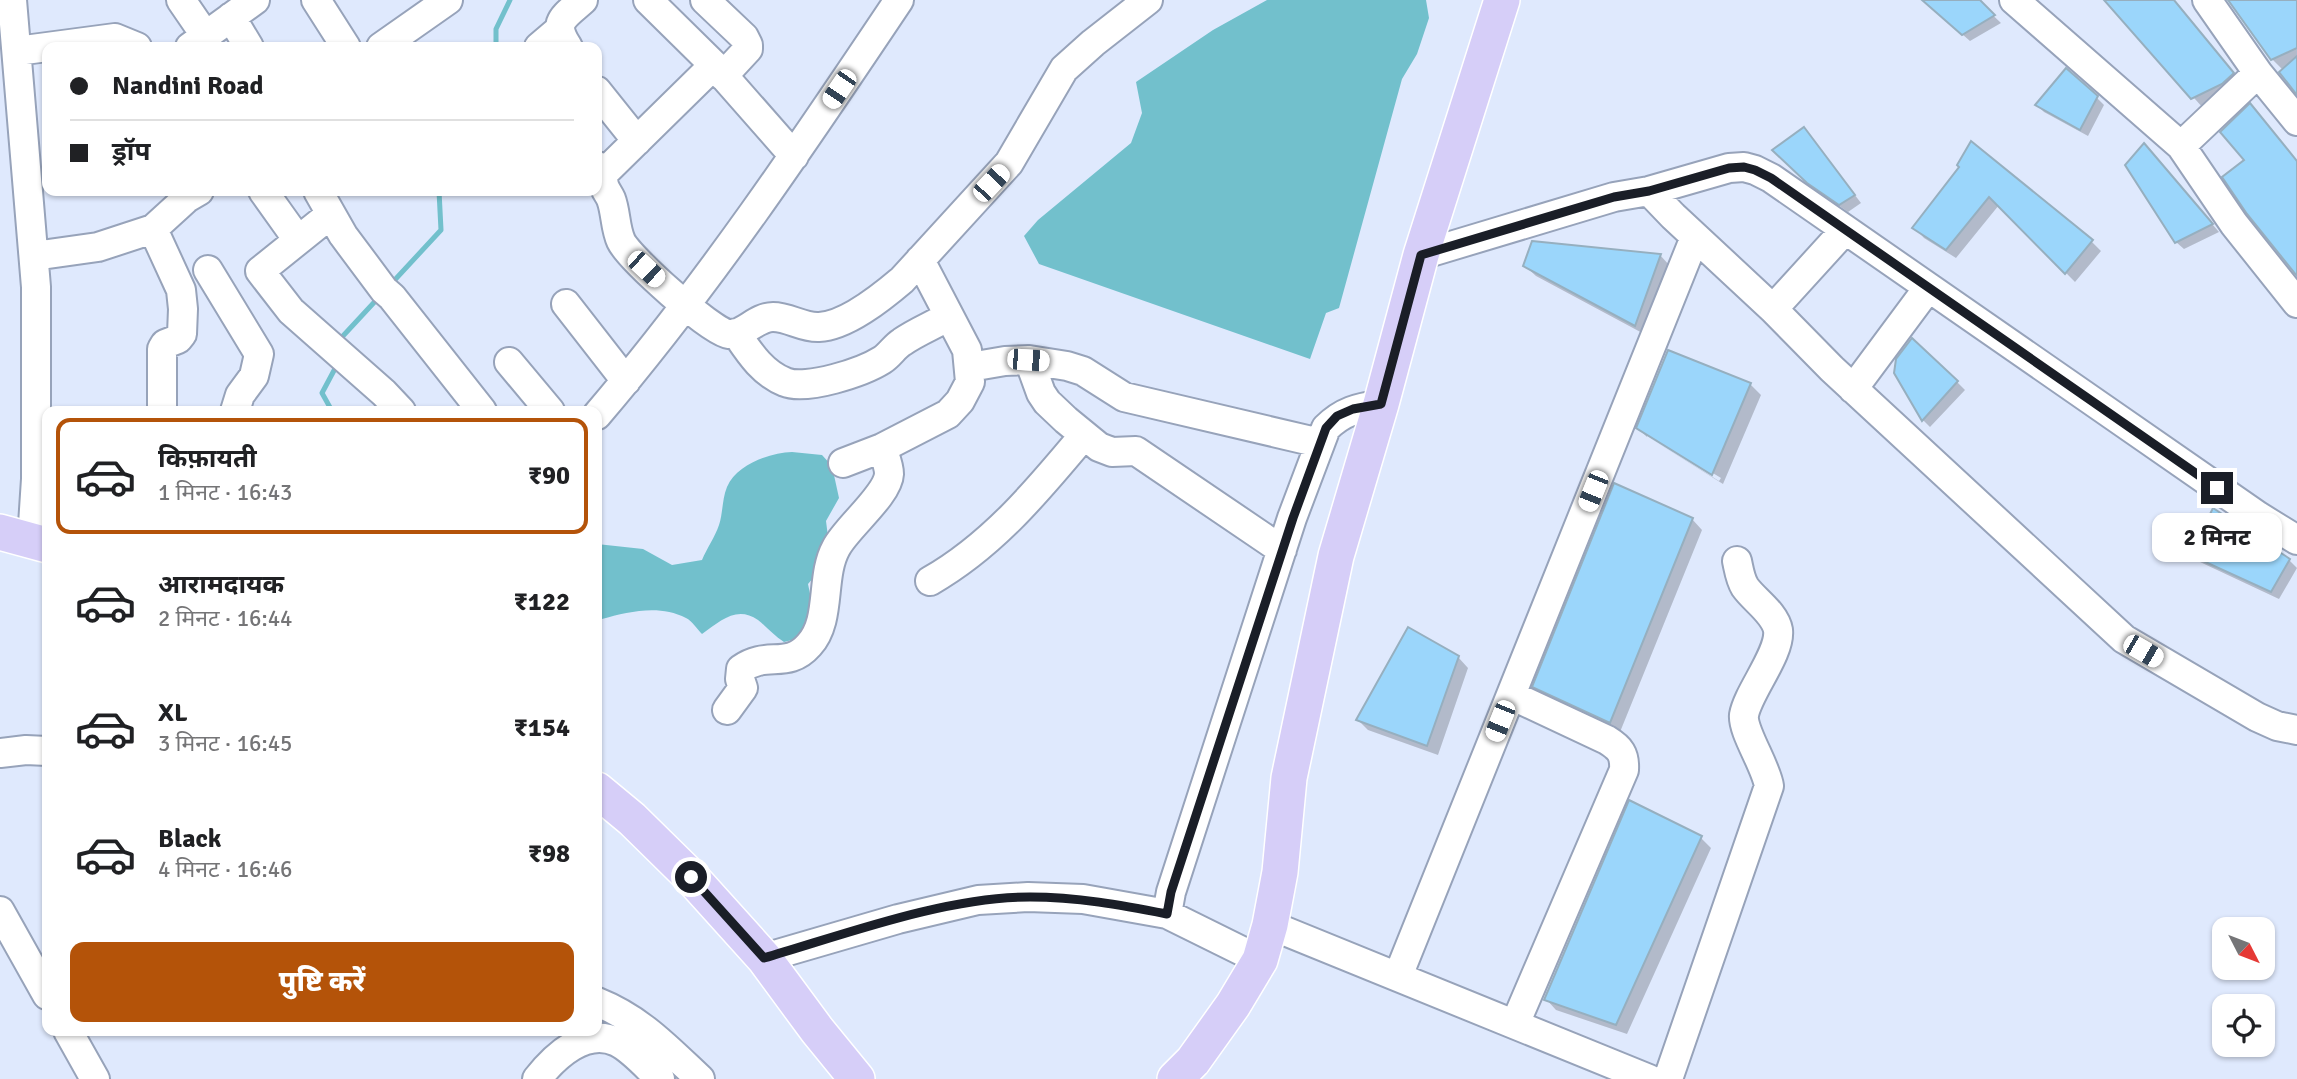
<!DOCTYPE html>
<html lang="hi">
<head>
<meta charset="utf-8">
<style>
  :root { --surface:#fff; --page:#f6f6f6; --text:#202124; --muted:#757577; --line:#e0e0e0; --accent:#b45309 }
  body { margin:0; font-family:Signika,"Noto Sans Devanagari",sans-serif; background:var(--page); color:var(--text); height:100vh; display:flex; flex-direction:column; font-size:26px; white-space:nowrap }
  * { box-sizing:border-box; margin:0 }
  p { font-size:23px; color:var(--muted) }
  .icon { flex:none; width:38px; height:38px; fill:none; stroke:currentColor; stroke-width:2; stroke-linecap:round; stroke-linejoin:round }
  .map { position:relative; flex:1; overflow:hidden }
  .details { position:absolute; left:42px; top:406px; width:560px; height:630px; display:flex; flex-direction:column; background:var(--surface); border-radius:14px; box-shadow:0 2px 5px #0004 }
  .details>* { flex:none }
  .guide { position:absolute; left:42px; top:42px; width:560px; height:154px; border-radius:14px; box-shadow:0 2px 5px #0004; display:grid; align-content:center; height:154px; padding:0 28px; background:var(--surface) }
  .needle { width:46px; rotate:132deg }
  .tools { position:absolute; left:2212px; top:917px; display:grid; gap:14px }
  .tools a { display:grid; place-items:center; width:63px; height:63px; border-radius:14px; background:var(--surface); box-shadow:0 2px 5px #0004; font-size:35px }
  .end { position:absolute; width:32px; height:32px; margin:-16px; border:9px solid #1a1e27; background:#fff; box-shadow:0 0 0 4px #fff }
  .from { border-radius:50% }
  .bubble { position:absolute; height:49px; border-radius:14px; background:var(--surface); box-shadow:0 2px 5px #0004; font-size:23px; font-weight:800; line-height:49px; text-align:center }
  .car { position:absolute; width:21px; height:42px; margin:-21px -10px; border-radius:9px; box-shadow:0 0 5px 2px #0007; background:linear-gradient(#fff 24%,#345 0 40%,#fff 0 76%,#345 0 86%,#fff 0) }
  .guide b { display:flex; align-items:center; gap:24px; height:66px; font-size:26px }
  .guide b+b { border-top:2px solid var(--line) }
  .guide i { width:18px; height:18px; background:var(--text) }
  ul { padding:12px 0 0; list-style:none }
  li { display:flex; align-items:center; gap:21px; height:116px; margin:0 14px 10px; padding:0 14px; border:4px solid transparent; border-radius:14px }
  li div { flex:1 }
  li b { display:block; font-size:26px }
  li em { font-style:normal; font-weight:800 }
  li.current { border-color:var(--accent) }
  li>.icon { width:63px; height:63px; stroke-width:1.5 }
  .primary-button { display:flex; gap:14px; margin-top:auto; padding:14px 28px }
  .primary-button a { flex:1; height:80px; border-radius:14px; background:var(--accent); color:#fff; font-size:28px; font-weight:800; line-height:80px; text-align:center }
  .map>svg:first-child { display:block }
</style>
</head>
<body>
<div class="map">
<svg width="2297" height="1079" viewBox="0 0 2297 1079">
  <rect width="100%" height="100%" fill="#dfe9fd"/>
  <!-- water -->
  <path fill="#72c0cc" d="M1267,0h159l3,18 -12,36 -15,25 -63,229 -13,5 -16,46 -271,-95 -15,-28 14,-16 93,-77 11,-30 -6,-31 77,-52z
    M792,452l30,3 10,11 7,32 -13,23 3,24 -4,19 -17,20 8,39 -16,15 -16,4c-10,-6 -17,-15 -26,-22 -21,-15 -38,1 -56,14 -5,-5 -10,-13 -16,-16 -27,-14 -58,-6 -84,1l-5,-7v-68l46,5 29,16 30,-5c5,-12 13,-23 17,-35 4,-12 3,-26 8,-38 10,-23 43,-34 65,-35z"/>
  <!-- shadow -->
  <path fill="#0003" d="M1923,0h54l24,23 -31,18z
    M2107,0h66l70,84 -40,24z
    M2230,0h67v91l-13,-20 -12,-12z
    M2096,97l8,8 -16,31 -44,-24 -7,-7z
    M1804,129l57,74 -13,9 -31,-22 -42,-40z
    M2151,153l68,79 -35,17 -8,-7z
    M1962,167l129,74 10,10 -26,31 -76,-77 -43,53 -32,-20 -9,-10z
    M1660,255l10,11 -24,69 -110,-59 -11,-10z
    M1896,373l61,9 8,8 -35,37 -7,-7z
    M1750,384l11,11 -38,89 -75,-47 71,44 2,-3 -74,-45v4l-9,-9z
    M1692,519l10,11 -82,202 -75,-35 -11,-11z
    M2192,555l97,5 8,8 -18,31 -79,-37z
    M1458,657l10,11 -30,87 -70,-25 -10,-10z
    M1701,838l10,10 -84,186 -71,-24 -10,-11z"/>
  <g fill="none" stroke-linecap="round" stroke-linejoin="round">
    <!-- stream -->
    <path stroke="#72c0cc" stroke-width="5" d="M496,47v-18l14,-29
      M391,284l50,-54 -2,-39
      M343,341l-1,-4 38,-41
      M332,411l-10,-18 16,-30"/>
  </g>
  <!-- building -->
  <path fill="#9bd6fb" stroke="#96afbf" stroke-width="2" d="M1922,0h58l15,15 -33,20z
    M2104,0h70l60,73 -12,11 -31,15z
    M2228,0h69v48l-26,12z
    M2297,56v39l-18,-23z
    M2066,68l32,28 -18,34 -45,-25z
    M2250,103l47,58v115l-50,-62 -25,-37 22,-17 -24,-28z
    M1804,127l51,68 -16,10 -32,-22 -35,-33z
    M1971,141l122,99 -28,34 -76,-77 -43,53 -34,-22 47,-61 -2,-2z
    M2144,143l69,81 -38,19 -50,-78z
    M1532,241l129,13 -26,72 -112,-60z
    M1912,338l46,43 -36,40 -28,-48 2,-14z
    M1668,350l83,33 -39,92 -76,-47z
    M1614,483l79,35 -83,205 -78,-36z
    M2213,508l77,51 -19,33 -81,-37z
    M1408,627l51,29 -32,90 -71,-26z
    M1629,800l73,36 -86,189 -72,-25z"/>
  <g fill="none" stroke-linecap="round" stroke-linejoin="round">
    <!-- minor casing -->
    <g stroke="#97a3ba" stroke-width="32">
      <path id="minor" d="M12,0l24,287v192l-4,61
        M181,0l24,35
        M316,0l30,47
        M648,0l66,65 80,91
        M705,0l39,37 4,8v4l-25,27
        M2014,0l167,146 53,78 63,79
        M2207,0l51,73 39,48
        M231,17l18,30
        M190,47l65,-47
        M381,47l67,-47
        M539,47l20,-17
        M568,47c-17,-25 -4,-30 15,-47
        M17,51l98,-13 22,9
        M597,91l40,50
        M2181,146l77,-73
        M597,166c6,7 5,10 7,19 1,5 5,9 7,14 5,13 4,29 10,42 8,17 90,91 108,93 14,2 27,-17 44,-17 16,0 30,11 46,10 27,-1 63,-30 83,-47l107,-117 55,-94 29,-26 55,-43
        M603,174l111,-109
        M263,191l35,49
        M318,191l25,44 41,55 8,7 90,114
        M1649,191l24,25 100,93 59,60 292,270 133,78 20,9 20,4
        M331,214l-71,57 31,40 93,82 17,18
        M153,229l28,61 2,19 -1,25 -4,5 -13,5 -3,5v62
        M1421,255l193,-58 35,-6 80,-23 15,-1 11,3 16,8 487,338 39,24
        M34,256l64,-9 55,-18 34,-31 12,-7
        M208,270l51,84 -5,22 -14,19 -5,16
        M566,304l60,77
        M1773,309l72,-79
        M736,333c13,19 26,40 49,49 21,9 78,-10 97,-22 8,-5 12,-13 20,-18 14,-10 32,-17 47,-26
        M1029,360l12,33 6,9 19,18 33,27 13,5 24,-1 146,99
        M509,362l41,49
        M970,367l35,-6 24,-1 38,6 16,5 41,26 196,46
        M1853,389l75,-101
        M597,415c111,-130 207,-273 302,-415
        M843,463l39,-15 66,-34 12,-13 10,-19 -3,-32 -47,-90
        M930,581c63,-36 108,-91 154,-146
        M1511,695l96,45c13,8 18,14 17,30l-109,254
        M727,710l16,-22 -3,-9 1,-10c26,-19 46,1 68,-24 23,-25 11,-68 27,-97 10,-20 52,-53 53,-74 0,-9 -4,-17 -7,-26
        M0,753l26,-3 21,1
        M0,911l47,84
        M1270,925l379,154
        M764,958l134,-39 80,-19 50,-3 55,2 84,15
        M1260,960l-93,-46 4,-22 121,-374 34,-90c17,-17 32,-20 55,-24
        M1398,976l297,-739
        M597,1002c43,17 70,46 103,77
        M68,1031l27,48
        M537,1079c18,-23 49,-52 80,-37 16,8 30,25 43,37
        M1668,1079l101,-293c-3,-20 -27,-55 -25,-71 4,-23 37,-62 34,-85 -3,-17 -24,-30 -33,-43 -5,-8 -6,-17 -8,-26"/>
    </g>
    <!-- major casing -->
    <g stroke="#fff" stroke-width="38">
      <path id="major" d="M0,532l47,13
        M597,790l35,29 59,58 73,81 53,72 40,49
        M1175,1079l18,-18 40,-56 27,-45 10,-35 10,-53 9,-94 47,-222 45,-152 40,-149 81,-255"/>
    </g>
    <!-- minor -->
    <use href="#minor" stroke="#fff" stroke-width="28"/>
    <!-- major -->
    <use href="#major" stroke="#d6cef8" stroke-width="35"/>
  </g>
  <g fill="none" stroke-linecap="round" stroke-linejoin="round">
    <!-- route -->
    <path stroke="#1a1e27" stroke-width="9" d="M691,877l73,81c82,-24 181,-61 266,-61 47,0 91,8 137,17l4,-22 122,-374 33,-90 11,-12 16,-7 28,-5 40,-149 193,-58 35,-6 80,-23 15,-1 11,3 16,8 446,310"/>
  </g>
</svg>
<div class="tools">
<a><svg class="needle" viewBox="-14 -14 28 28"><path d="M0-13l5 13h-10z" fill="#e53935"/><path d="M0 13l5-13h-10z" fill="#757577"/></svg></a>
<a><svg class="icon" aria-label="locate" viewBox="0 0 24 24"><circle cx="12" cy="12" r="6"/><path d="M12 2v4M12 18v4M2 12h4M18 12h4"/></svg></a>
</div>
<i class="end from" style="left:691px;top:877px"></i>
<i class="end" style="left:2217px;top:488px"></i>
<div class="bubble" style="left:2152px;top:513px;width:130px">2 मिनट</div>
<i class="car" style="left:839px;top:89px;rotate:214deg"></i>
<i class="car" style="left:991px;top:183px;rotate:43deg"></i>
<i class="car" style="left:646px;top:269px;rotate:133deg"></i>
<i class="car" style="left:1028px;top:360px;rotate:94deg"></i>
<i class="car" style="left:1593px;top:491px;rotate:202deg"></i>
<i class="car" style="left:2143px;top:651px;rotate:120deg"></i>
<i class="car" style="left:1500px;top:721px;rotate:202deg"></i>
<div class="guide">
<b><i class="from"></i>Nandini Road</b>
<b><i></i>ड्रॉप</b>
</div>
<section class="details">
<ul>
<li class="current"><svg class="icon" aria-label="car" viewBox="0 0 24 24"><path d="M5 17H2v-5l4-1 3-4h7l3 4 3 1v5h-3M9 17h6M6 11h13"/><circle cx="7" cy="17" r="2"/><circle cx="17" cy="17" r="2"/></svg><div><b>किफ़ायती</b><p>1 मिनट · 16:43</p></div><em>₹90</em></li>
<li><svg class="icon" aria-label="car" viewBox="0 0 24 24"><path d="M5 17H2v-5l4-1 3-4h7l3 4 3 1v5h-3M9 17h6M6 11h13"/><circle cx="7" cy="17" r="2"/><circle cx="17" cy="17" r="2"/></svg><div><b>आरामदायक</b><p>2 मिनट · 16:44</p></div><em>₹122</em></li>
<li><svg class="icon" aria-label="car" viewBox="0 0 24 24"><path d="M5 17H2v-5l4-1 3-4h7l3 4 3 1v5h-3M9 17h6M6 11h13"/><circle cx="7" cy="17" r="2"/><circle cx="17" cy="17" r="2"/></svg><div><b>XL</b><p>3 मिनट · 16:45</p></div><em>₹154</em></li>
<li><svg class="icon" aria-label="car" viewBox="0 0 24 24"><path d="M5 17H2v-5l4-1 3-4h7l3 4 3 1v5h-3M9 17h6M6 11h13"/><circle cx="7" cy="17" r="2"/><circle cx="17" cy="17" r="2"/></svg><div><b>Black</b><p>4 मिनट · 16:46</p></div><em>₹98</em></li>
</ul>
<div class="primary-button"><a>पुष्टि करें</a></div>
</section>
</div>
</body>
</html>
